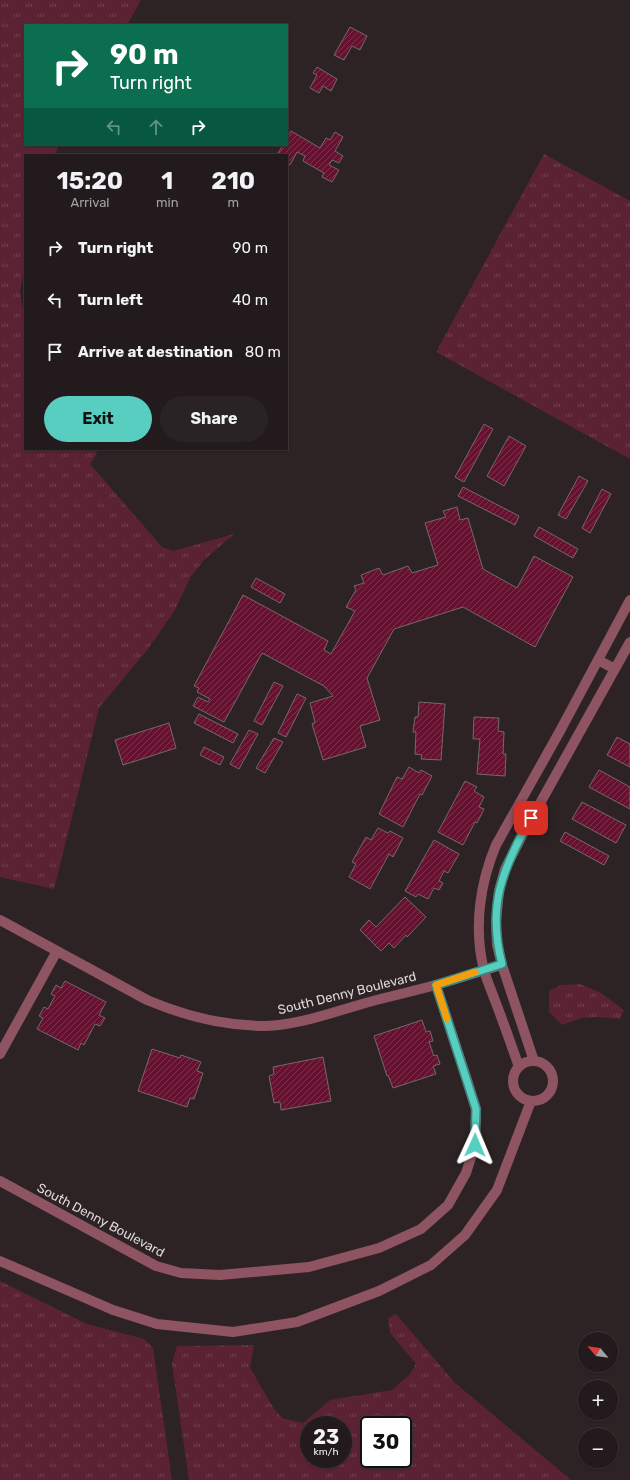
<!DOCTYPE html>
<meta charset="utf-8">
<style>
:root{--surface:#221a1c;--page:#2a2325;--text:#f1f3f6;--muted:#a2a1a3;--line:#3f383b;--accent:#58cec0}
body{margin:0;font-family:Rubik,sans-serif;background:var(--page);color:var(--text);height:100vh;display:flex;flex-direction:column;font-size:15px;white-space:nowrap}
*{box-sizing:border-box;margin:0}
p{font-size:13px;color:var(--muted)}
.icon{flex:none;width:22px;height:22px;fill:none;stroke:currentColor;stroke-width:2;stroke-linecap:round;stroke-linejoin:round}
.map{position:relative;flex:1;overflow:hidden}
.panel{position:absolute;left:24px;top:154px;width:264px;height:296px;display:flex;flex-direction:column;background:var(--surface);border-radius:0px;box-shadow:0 1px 3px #0004,0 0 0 1px var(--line)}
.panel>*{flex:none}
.hud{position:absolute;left:24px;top:24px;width:264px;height:122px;border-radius:0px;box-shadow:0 1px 3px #0004,0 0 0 1px var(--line);background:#0b6e4f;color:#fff;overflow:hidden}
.needle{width:26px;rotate:299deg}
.tools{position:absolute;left:578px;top:1332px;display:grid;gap:8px}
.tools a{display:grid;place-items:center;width:40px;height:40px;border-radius:50%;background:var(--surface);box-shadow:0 1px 3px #0004,0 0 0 1px var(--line);font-size:20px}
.speed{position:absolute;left:300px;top:1416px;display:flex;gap:8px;font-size:20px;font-weight:700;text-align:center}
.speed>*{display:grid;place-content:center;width:52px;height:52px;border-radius:50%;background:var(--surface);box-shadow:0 1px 3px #0004,0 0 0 1px var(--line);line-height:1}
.speed small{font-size:10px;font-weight:400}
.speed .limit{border:2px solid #111;border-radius:6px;background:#fff;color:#111}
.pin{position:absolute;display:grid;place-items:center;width:34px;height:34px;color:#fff;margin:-17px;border-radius:8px;box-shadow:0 2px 6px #0006}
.me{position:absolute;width:44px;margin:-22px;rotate:1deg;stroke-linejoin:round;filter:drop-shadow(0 0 3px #0008)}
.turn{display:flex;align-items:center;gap:14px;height:84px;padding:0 20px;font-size:18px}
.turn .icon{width:52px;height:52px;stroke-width:2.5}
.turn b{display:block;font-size:28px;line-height:34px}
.lanes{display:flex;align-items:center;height:38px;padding:0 20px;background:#0003;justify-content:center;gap:20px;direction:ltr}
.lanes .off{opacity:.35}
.eta{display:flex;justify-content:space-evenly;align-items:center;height:68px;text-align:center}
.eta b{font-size:24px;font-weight:700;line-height:28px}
.action{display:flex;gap:8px;margin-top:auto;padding:8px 20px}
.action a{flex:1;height:46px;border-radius:24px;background:var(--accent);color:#111;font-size:16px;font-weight:700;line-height:46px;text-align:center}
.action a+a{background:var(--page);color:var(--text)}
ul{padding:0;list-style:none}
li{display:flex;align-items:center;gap:12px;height:52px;padding:0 20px}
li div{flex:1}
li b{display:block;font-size:15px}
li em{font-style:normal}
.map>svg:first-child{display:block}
.grass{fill:url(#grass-tufts);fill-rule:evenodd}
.building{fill:url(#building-hatch);stroke:#74686a}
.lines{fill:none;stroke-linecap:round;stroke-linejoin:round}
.minor{stroke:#8e5462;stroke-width:10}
.route-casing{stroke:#39867d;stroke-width:10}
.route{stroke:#58cec0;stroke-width:7}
.slow{stroke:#f59e0b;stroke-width:7}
.labels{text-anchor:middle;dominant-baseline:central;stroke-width:4;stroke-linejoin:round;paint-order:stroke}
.street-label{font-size:13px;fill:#dfd8d9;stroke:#2d2325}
</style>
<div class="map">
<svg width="630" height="1480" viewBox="0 0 630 1480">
<defs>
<pattern id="grass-tufts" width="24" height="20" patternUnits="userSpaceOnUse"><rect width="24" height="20" fill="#5b2233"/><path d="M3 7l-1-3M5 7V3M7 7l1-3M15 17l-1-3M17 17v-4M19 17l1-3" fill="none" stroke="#724150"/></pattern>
<pattern id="building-hatch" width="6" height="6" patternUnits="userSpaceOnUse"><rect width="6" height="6" fill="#641230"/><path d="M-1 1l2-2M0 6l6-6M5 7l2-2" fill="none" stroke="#7a344d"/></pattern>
</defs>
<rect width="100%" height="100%" fill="#2d2325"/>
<path class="grass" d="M0,0H141L127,25H25V145H60L54,155H25V262L20,292L25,323V449H94L97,453L90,464L162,547L173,551L234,534L205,559L191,576L175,610L148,649L99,708L54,889L0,877Z
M544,154L630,201V459L436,352Z
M580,984L601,993L624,1010L620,1019L600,1017L582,1018L562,1025L549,1012V991L561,985Z
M0,1281L87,1324L144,1339L153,1348L172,1480H0Z
M396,1314L455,1383L571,1480H189L172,1363L177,1346L254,1345L250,1368L274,1409L282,1418L303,1423L330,1400L392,1390L410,1374L416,1364L390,1333L388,1318ZM309,1425H343V1459H309ZM369,1425H403V1459H369Z"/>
<path class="building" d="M350,27L367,36L360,50L352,46L344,60L334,55Z
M317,67L337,79L331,91L323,86L319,93L310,88L317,75L313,73Z
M291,131L320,148L326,138L330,140L335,132L343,137L335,151L343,156L339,163L332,160L329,165L339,170L332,182L322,177L324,173L303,161L305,156L297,152L290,165L287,163V155H277L283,145H287V138Z
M484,424L493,429L464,482L455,477Z
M509,436L526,446L504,486L487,476Z
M579,476L588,481L566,519L558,515Z
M463,487L519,516L515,525L458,496Z
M602,489L611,494L590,533L582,528Z
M457,507L460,520L468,518L483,569L517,588L534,556L573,577L535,647L463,607L394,629L367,678L380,720L360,726L366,747L323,760L312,724L315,722L310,703L333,696L324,686L262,653L224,722L193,706L198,697L208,702L210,699L197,692L199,688L194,686L243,595L328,641L324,650L331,654L355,611L346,607L356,590L354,586L364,583L361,575L379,568L383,575L408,566L412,573L438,565L425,523L446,517L443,511Z
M539,527L578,549L573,558L534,536Z
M256,578L285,594L280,603L251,587Z
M274,682L283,686L262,725L254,721Z
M297,694L306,698L286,737L278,733Z
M419,702L445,704L441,760L421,759L422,755L415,754L416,732H413L415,717H418Z
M199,714L238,734L233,743L194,723Z
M474,717L499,718L498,731L504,732L503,754H506L505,776L477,774L480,739H473Z
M169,723L176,748L123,765L115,740Z
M249,730L258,734L239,769L230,764Z
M617,737L630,744V767L607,755Z
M274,738L283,742L265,773L256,768Z
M204,747L224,757L220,765L200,755Z
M409,767L419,773L421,770L432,776L422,795L420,794L403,827L379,814L397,777L402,779Z
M599,770L630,787V809L589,787Z
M465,781L477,787L474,791L484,797L479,807L484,809L477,823L475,822L463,845L438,832Z
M582,802L626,825L616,843L572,819Z
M378,828L388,833L390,831L403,838L393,857L389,854L370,889L349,877L356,864L352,862L366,837L371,840Z
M565,832L609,856L604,865L560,841Z
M434,840L459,854L448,873L444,871L439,881L443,883L439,890L434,888L428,899L418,894L416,897L405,891Z
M405,897L426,917L407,937L406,935L394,948L389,943L381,951L360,930L369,920L376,927Z
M65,981L106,1002L99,1015L105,1018L100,1026L95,1024L84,1045L81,1043L78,1050L37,1029L43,1018L39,1016L44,1007L48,1009L55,996L51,994L56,985L61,988Z
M422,1020L426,1032L430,1031L433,1041L429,1042L434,1056L437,1055L440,1064L433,1066L436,1074L393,1088L388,1075L387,1076L374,1036Z
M152,1049L180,1058L181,1055L201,1062L197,1071L203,1073L194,1099L190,1098L187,1107L138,1091Z
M323,1057L331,1101L281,1110L280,1102L274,1103L269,1076L274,1074L273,1067Z"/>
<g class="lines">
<path class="minor" d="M598,660L615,669
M0,920L147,1000C185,1016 224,1026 265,1026C298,1025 331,1013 362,1004C386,997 411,992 435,985C458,979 480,971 502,965
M0,1054L57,951
M534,1061L502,965L497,945L496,922L499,891L505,869L524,832L630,642
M513 1081a20 20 0 1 1 40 0a20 20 0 1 1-40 0Z
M519,1067C511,1044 503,1021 494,998C490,987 485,976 483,966C474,926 480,883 496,845L560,731L630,600
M0,1181L156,1266L181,1273L220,1275L309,1267L379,1248L421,1229L448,1205L466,1173L475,1145L476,1109L466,1077L436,985
M0,1261L113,1310L157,1324L233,1332L297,1322L379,1291L431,1265L465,1235L497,1190L531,1101"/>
</g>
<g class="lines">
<g class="route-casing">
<path id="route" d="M475,1145L476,1109L436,985L502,964C487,906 502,869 531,818"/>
</g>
<use href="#route" class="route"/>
<path class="slow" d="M447,1019L436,985L475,972"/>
</g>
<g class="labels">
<g class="street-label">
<text transform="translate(347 993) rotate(-14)">South Denny Boulevard</text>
<text transform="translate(101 1220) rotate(28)">South Denny Boulevard</text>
</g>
</g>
</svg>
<div class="tools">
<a><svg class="needle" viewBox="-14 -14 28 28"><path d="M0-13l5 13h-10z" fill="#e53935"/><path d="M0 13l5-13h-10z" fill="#a2a1a3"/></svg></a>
<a>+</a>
<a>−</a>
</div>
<div class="speed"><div>23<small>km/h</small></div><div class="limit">30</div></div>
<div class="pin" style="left:531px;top:818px;background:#d93025"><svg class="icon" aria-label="arrive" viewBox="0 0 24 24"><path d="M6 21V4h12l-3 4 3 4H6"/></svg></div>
<svg class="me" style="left:475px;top:1145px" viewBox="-20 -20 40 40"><path d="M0-17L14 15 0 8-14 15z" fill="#58cec0" stroke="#fff" stroke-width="4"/></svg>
<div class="hud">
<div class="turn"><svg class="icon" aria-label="right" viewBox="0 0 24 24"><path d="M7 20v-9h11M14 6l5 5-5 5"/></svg><div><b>90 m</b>Turn right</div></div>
<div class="lanes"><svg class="icon off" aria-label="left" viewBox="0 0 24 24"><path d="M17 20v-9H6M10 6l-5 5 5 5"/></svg><svg class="icon off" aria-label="ahead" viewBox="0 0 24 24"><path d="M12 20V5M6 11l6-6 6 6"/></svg><svg class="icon" aria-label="right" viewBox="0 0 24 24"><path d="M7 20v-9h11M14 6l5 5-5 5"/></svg></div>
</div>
<section class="panel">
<div class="eta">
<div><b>15:20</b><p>Arrival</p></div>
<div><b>1</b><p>min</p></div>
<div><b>210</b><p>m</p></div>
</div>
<ul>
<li><svg class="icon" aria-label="right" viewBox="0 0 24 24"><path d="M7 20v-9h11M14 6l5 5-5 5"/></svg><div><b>Turn right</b></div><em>90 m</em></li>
<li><svg class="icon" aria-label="left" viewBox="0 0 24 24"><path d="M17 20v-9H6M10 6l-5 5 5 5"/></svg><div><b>Turn left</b></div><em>40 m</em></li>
<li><svg class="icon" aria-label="arrive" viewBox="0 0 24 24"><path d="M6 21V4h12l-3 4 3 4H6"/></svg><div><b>Arrive at destination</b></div><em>80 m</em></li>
</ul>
<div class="action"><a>Exit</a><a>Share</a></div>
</section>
</div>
